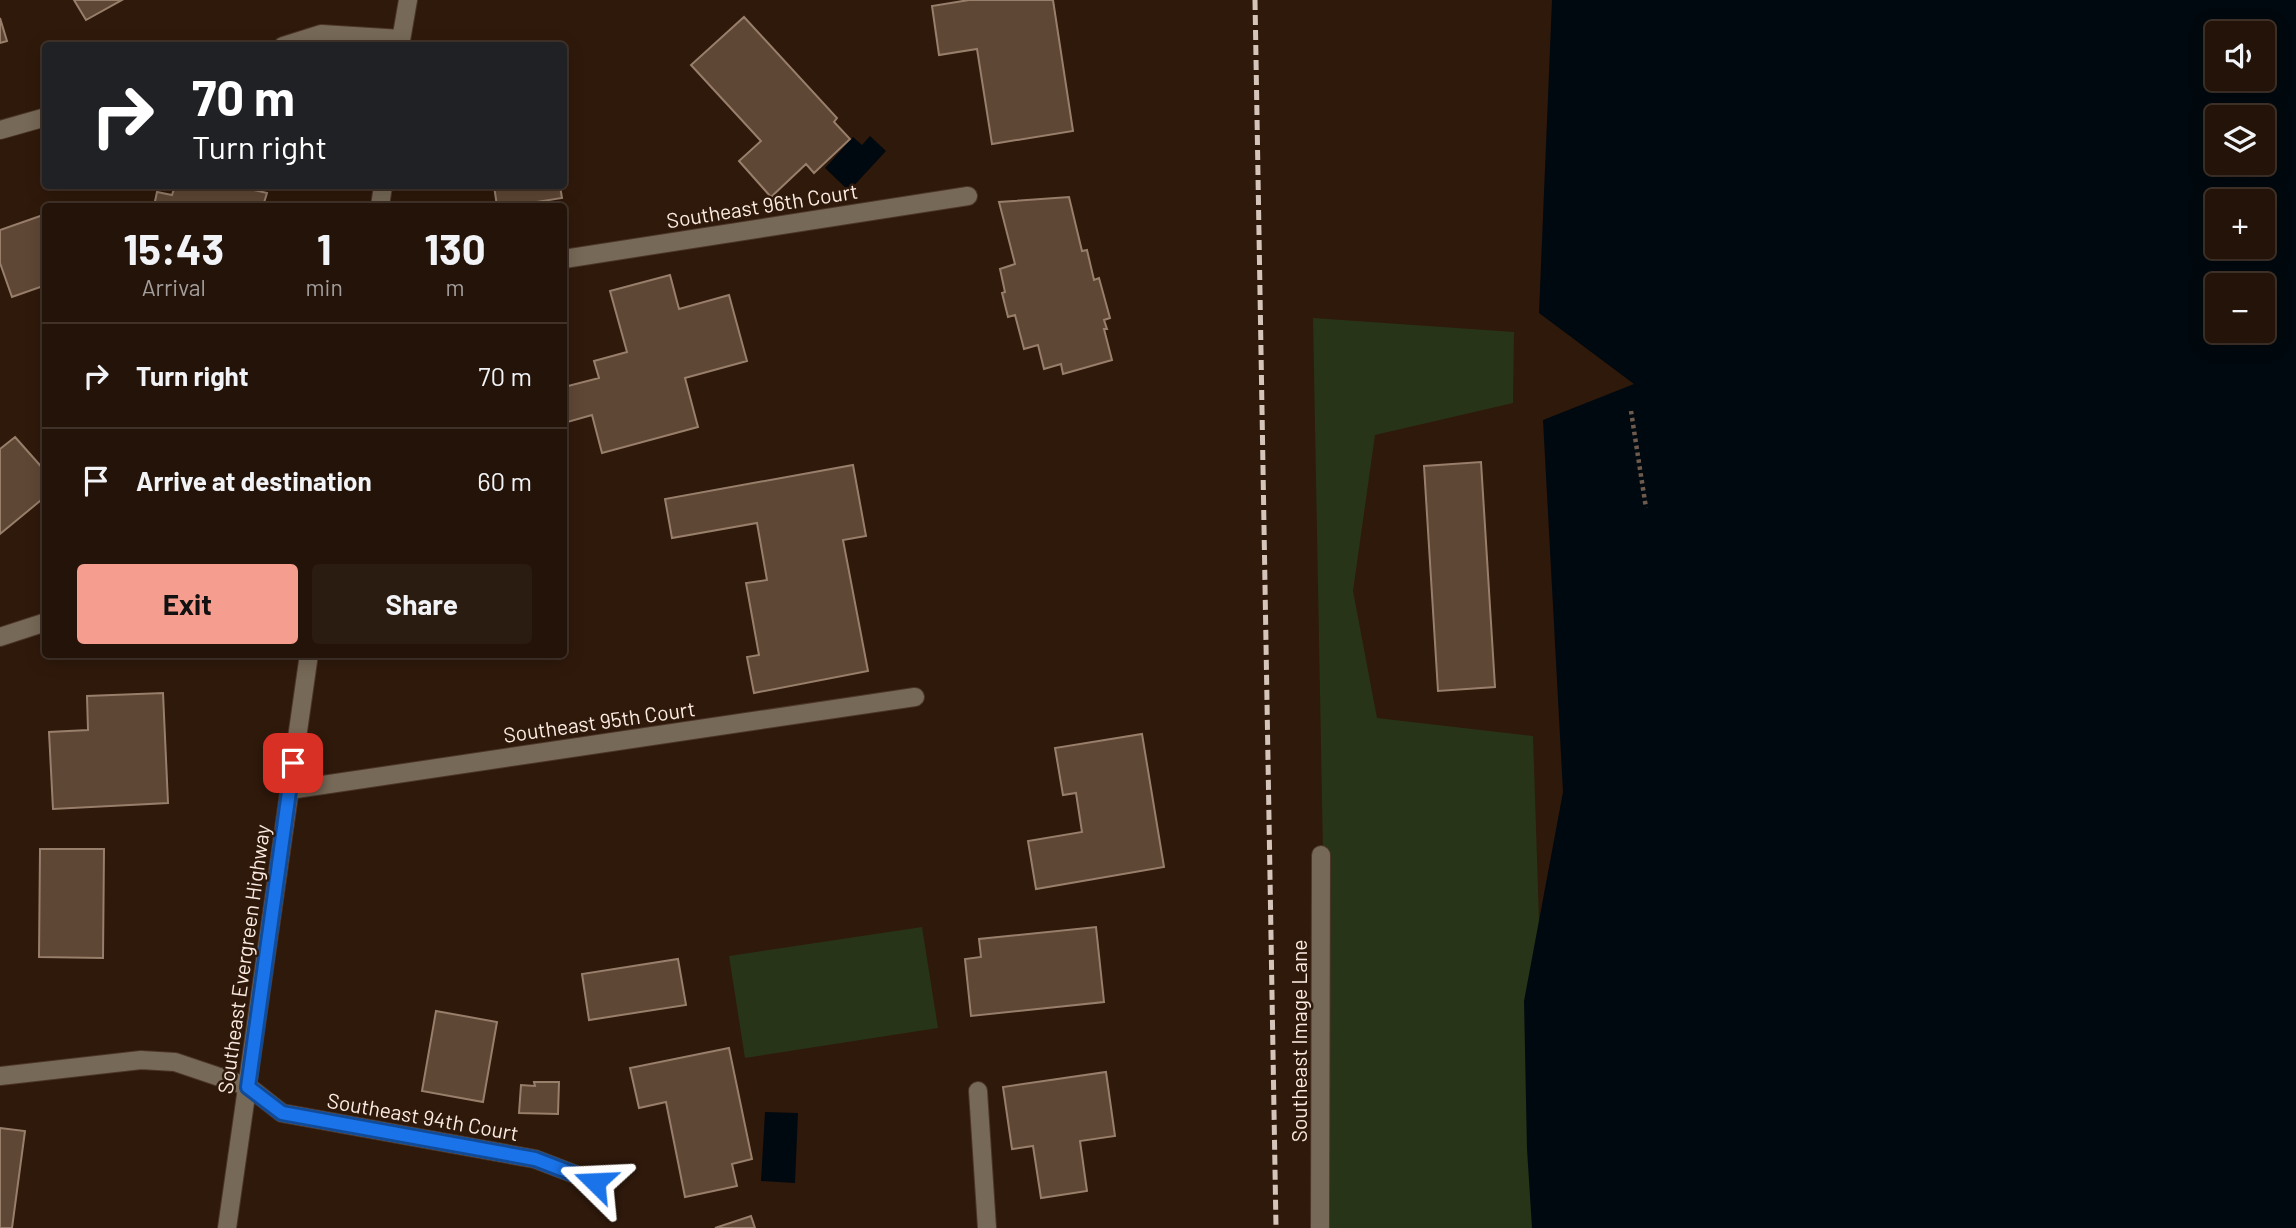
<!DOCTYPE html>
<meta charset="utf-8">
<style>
:root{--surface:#231308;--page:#2b1c12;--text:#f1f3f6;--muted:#a39e9c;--line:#403229;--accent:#f59d8f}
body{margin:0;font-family:Barlow,sans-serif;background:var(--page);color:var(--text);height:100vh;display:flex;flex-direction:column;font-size:26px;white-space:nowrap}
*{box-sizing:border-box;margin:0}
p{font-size:23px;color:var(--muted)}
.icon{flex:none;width:38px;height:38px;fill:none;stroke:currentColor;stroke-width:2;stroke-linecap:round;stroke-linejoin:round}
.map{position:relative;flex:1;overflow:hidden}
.side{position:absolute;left:42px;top:203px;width:525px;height:455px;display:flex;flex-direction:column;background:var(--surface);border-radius:7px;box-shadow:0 4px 18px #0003,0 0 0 2px var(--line)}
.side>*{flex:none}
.banner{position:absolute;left:42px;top:42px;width:525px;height:147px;border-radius:7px;box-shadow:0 4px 18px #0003,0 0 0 2px var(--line);background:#202124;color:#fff;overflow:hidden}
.buttons{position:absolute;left:2205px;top:21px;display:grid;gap:14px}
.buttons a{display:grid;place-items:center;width:70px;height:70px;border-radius:7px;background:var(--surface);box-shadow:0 4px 18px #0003,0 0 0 2px var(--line);font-size:35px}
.pin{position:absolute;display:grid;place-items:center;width:60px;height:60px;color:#fff;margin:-30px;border-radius:14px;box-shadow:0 4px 10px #0006}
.me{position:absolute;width:77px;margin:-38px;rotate:291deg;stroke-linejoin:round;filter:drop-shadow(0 0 5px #0008)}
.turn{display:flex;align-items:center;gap:24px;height:147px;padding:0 35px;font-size:32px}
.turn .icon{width:91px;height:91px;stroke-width:2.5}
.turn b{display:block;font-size:49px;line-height:60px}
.eta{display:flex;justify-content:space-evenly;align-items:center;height:119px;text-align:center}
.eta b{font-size:42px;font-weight:700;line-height:49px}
.primary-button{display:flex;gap:14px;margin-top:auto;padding:14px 35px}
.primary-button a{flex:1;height:80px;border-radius:7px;background:var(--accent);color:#111;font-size:28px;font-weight:700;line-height:80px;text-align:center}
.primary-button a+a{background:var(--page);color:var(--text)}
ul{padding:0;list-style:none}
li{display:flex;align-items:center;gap:21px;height:105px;padding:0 35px;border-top:2px solid var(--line)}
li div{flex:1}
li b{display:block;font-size:26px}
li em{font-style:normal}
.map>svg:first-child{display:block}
.green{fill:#283417}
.water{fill:#00090f;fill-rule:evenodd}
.building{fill:#5f4735;stroke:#987f6b;stroke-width:2}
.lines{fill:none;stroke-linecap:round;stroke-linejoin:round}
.minor-casing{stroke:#4c3629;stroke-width:20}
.tertiary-casing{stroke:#4c3629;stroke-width:20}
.path{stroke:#6f5b4e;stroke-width:4.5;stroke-dasharray:3.5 3.5;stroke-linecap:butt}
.minor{stroke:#776957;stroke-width:18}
.tertiary{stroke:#776957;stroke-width:18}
.rail{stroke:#d5c4ba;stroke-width:5;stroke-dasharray:10 5;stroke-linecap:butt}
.route-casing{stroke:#114b97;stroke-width:18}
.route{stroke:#1a73e8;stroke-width:12}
.labels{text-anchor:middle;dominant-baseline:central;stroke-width:5;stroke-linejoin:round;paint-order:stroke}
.street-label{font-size:21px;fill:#fbebe2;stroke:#2f190b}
</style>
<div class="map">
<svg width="2296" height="1228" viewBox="0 0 2296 1228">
<rect width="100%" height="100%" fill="#2f190b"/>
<path class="green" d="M1313,318L1514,332L1513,403L1375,435L1353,591L1377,718L1533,736L1549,1228H1330Z
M922,927L938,1028L745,1058L729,956Z"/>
<path class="water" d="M1552,0H2296V1228H1532L1527,1149L1524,1001L1563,792L1543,420L1634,384L1539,313ZM2217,33H2263V79H2217ZM2217,117H2263V163H2217ZM2217,201H2263V247H2217ZM2217,285H2263V331H2217Z
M870,136L886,151L849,191L825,168L853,137L862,145Z
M765,1112L798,1113L795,1183L761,1181Z"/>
<path class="building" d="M74,0H122L86,20Z
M969,0H1053L1073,131L992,144L977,49L939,55L932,6Z
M744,17L837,118L834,122L850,139L814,173L806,164L771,197L739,161L761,141L691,65Z
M0,18L7,41L0,43Z
M175,186H236L267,193L263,206H154L157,192L172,195Z
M494,186H560L562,198L511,206H497Z
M1069,197L1082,251L1087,250L1094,280L1099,278L1110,318L1104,320L1107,329H1104L1112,360L1063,374L1061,364L1044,369L1038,345L1024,349L1015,315L1008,317L1002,293L1005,292L1000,269L1015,264L999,202Z
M46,214V285L12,297L0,263V230Z
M670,275L679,309L729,295L747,361L685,378L698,427L602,453L592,415L564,423V387L599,378L594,361L627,352L610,291Z
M15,437L46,472V496L0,534V449Z
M1481,462L1495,687L1438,691L1424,466Z
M853,465L866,536L843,540L868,671L754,693L747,657L759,655L746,583L767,580L757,523L672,538L665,499Z
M163,693L168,803L53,809L49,732L88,730L87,696Z
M1142,734L1164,867L1036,889L1028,841L1082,832L1076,793L1063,795L1055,748Z
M40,849H104L103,958L39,957Z
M1096,927L1104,1002L971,1016L965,959L981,957L979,939Z
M678,959L686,1005L589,1020L582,974Z
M436,1011L497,1022L483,1102L422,1091Z
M729,1048L752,1159L732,1164L737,1186L685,1197L666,1102L639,1108L630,1068Z
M1106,1072L1115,1136L1080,1141L1087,1191L1041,1198L1033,1146L1012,1149L1003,1087Z
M534,1082H559L558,1114L519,1113L521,1085L535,1086Z
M0,1128L25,1131L12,1228H0Z
M751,1216L755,1228H715Z"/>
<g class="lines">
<g class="minor-casing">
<path id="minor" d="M283,46L321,34L401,39
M0,130L46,117
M564,259L968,196
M0,637L46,622
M289,790L915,697
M0,1076L141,1060L175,1062L249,1087L282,1113L535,1159L595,1182
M978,1091L987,1228
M1320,1228L1321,855"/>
</g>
<g class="tertiary-casing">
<path id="tertiary" d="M400,46L408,0
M380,206L383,186
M227,1228L309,654"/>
</g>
<path class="path" d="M1631,411L1646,508"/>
<use href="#minor" class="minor"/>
<use href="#tertiary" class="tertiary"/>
<path class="rail" d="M1255,0L1276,1228"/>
</g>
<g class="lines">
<g class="route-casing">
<path id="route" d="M293,763L248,1087L282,1113L535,1159L595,1182"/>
</g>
<use href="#route" class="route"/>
</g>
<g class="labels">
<g class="street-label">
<text transform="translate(762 205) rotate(-9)">Southeast 96th Court</text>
<text transform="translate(599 721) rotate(-8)">Southeast 95th Court</text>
<text transform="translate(243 959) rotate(-82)">Southeast Evergreen Highway</text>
<text transform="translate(1298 1041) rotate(-90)">Southeast Image Lane</text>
<text transform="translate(423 1116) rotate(10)">Southeast 94th Court</text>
</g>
</g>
</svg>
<div class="buttons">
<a><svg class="icon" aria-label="sound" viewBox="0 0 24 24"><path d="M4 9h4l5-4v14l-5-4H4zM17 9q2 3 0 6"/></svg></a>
<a><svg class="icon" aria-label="layers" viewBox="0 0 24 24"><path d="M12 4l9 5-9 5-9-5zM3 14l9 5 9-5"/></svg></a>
<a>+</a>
<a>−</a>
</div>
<div class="pin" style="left:293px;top:763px;background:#d93025"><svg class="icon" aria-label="arrive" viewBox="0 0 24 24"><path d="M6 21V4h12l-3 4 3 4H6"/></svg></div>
<svg class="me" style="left:595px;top:1182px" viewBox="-20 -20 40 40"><path d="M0-17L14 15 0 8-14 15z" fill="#1a73e8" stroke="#fff" stroke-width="4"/></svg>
<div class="banner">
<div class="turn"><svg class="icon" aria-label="right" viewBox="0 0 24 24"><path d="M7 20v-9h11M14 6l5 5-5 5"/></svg><div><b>70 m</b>Turn right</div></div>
</div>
<section class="side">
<div class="eta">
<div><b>15:43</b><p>Arrival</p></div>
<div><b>1</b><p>min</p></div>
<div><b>130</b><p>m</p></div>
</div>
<ul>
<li><svg class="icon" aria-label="right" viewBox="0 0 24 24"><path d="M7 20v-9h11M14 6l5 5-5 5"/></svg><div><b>Turn right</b></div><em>70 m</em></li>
<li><svg class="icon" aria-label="arrive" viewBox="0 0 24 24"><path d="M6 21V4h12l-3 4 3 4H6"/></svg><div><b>Arrive at destination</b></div><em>60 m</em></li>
</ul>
<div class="primary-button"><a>Exit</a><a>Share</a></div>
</section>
</div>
